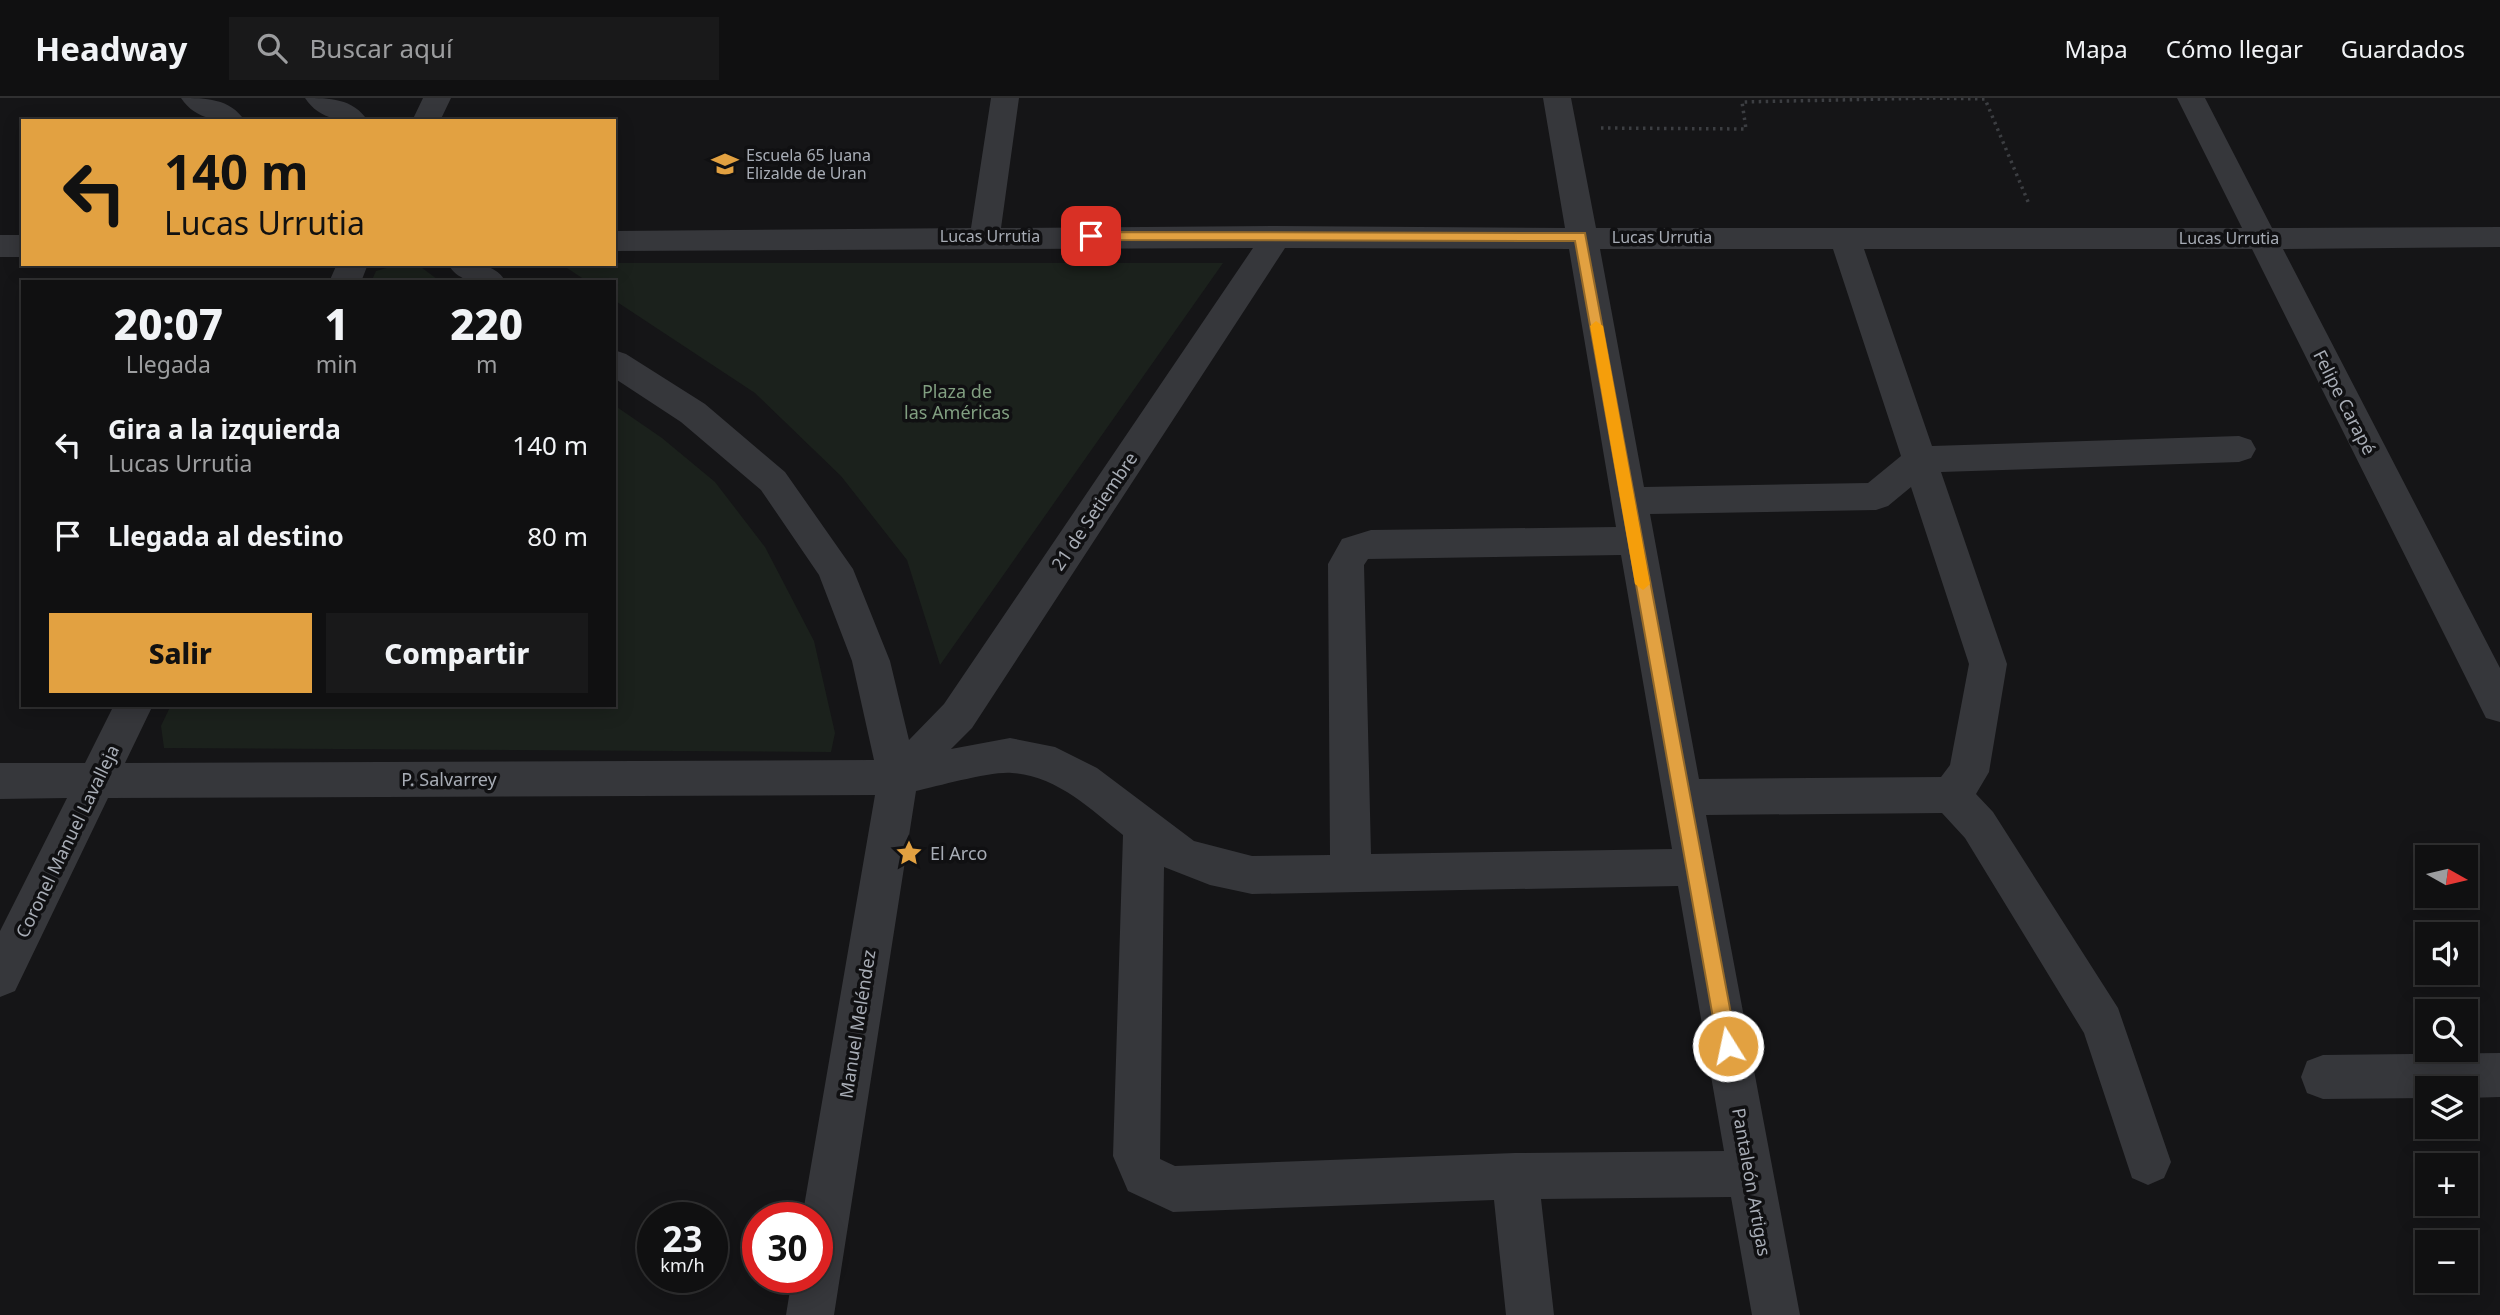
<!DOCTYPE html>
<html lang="es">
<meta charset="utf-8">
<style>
:root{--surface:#101011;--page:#19191a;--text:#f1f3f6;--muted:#9c9d9f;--line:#303031;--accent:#e2a141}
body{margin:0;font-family:"Noto Sans",sans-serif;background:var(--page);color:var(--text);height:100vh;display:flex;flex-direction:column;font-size:26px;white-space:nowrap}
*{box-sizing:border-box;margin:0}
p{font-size:23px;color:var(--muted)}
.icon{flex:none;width:38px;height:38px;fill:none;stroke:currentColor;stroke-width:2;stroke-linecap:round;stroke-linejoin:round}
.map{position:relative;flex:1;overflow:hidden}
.drawer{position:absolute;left:21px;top:182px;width:595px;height:427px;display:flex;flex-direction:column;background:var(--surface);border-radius:0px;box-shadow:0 4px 18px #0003,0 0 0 2px var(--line)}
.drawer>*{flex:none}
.hud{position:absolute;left:21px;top:21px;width:595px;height:147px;border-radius:0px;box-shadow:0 4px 18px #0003,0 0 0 2px var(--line);background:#e2a141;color:#111;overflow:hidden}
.needle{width:46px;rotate:98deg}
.controls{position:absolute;left:2415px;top:747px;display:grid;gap:14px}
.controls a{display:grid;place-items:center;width:63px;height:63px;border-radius:0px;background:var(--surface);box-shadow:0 4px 18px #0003,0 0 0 2px var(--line);font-size:35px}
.speed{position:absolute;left:637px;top:1104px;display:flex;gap:14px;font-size:35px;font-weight:700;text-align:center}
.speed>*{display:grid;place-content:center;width:91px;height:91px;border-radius:50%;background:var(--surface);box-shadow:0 4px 18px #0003,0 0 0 2px var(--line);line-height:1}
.speed small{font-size:18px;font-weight:400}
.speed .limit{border:10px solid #d22;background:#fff;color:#111}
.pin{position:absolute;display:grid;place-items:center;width:60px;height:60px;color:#fff;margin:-30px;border-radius:14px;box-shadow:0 4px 10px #0006}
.me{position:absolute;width:77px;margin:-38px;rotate:350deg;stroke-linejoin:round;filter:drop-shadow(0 0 5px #0008)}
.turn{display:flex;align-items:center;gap:24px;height:147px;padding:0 28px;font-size:32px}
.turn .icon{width:91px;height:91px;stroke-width:2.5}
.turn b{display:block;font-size:49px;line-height:60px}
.eta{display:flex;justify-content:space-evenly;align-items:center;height:119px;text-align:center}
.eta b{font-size:42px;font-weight:800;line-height:49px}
.primary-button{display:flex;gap:14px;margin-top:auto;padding:14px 28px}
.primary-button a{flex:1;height:80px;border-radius:0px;background:var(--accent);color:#111;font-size:28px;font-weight:800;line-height:80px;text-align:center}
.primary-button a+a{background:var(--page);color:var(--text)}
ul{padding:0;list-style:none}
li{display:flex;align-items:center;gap:21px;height:91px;padding:0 28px}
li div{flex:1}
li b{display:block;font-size:26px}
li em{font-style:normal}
header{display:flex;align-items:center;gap:42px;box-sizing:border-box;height:98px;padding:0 35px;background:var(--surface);border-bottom:2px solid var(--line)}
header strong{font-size:33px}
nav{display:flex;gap:38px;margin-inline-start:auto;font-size:24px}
.search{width:490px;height:63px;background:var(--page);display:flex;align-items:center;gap:18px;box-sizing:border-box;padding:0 24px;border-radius:0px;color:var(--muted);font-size:26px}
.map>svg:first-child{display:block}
.green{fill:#1b211c}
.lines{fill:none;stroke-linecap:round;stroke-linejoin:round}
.path{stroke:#3c3e42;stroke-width:3.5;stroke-dasharray:2.5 4.5;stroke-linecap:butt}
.minor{fill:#36373b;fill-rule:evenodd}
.route{fill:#e2a141;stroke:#93692a;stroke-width:2}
.slow{fill:#f59e0b}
.labels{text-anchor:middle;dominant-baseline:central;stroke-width:7;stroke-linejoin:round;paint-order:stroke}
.far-poi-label{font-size:16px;fill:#a8adb6;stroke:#101012;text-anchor:start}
.far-street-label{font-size:16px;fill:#a8adb6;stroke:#101012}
.park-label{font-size:18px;fill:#819f81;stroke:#101012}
.street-label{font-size:18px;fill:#a8adb6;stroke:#101012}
.poi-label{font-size:18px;fill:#a8adb6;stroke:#101012;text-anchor:start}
</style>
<header>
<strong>Headway</strong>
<div class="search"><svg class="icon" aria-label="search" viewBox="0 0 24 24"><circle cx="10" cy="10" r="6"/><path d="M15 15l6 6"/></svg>Buscar aquí</div>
<nav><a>Mapa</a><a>Cómo llegar</a><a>Guardados</a></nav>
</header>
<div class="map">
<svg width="2500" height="1217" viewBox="0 0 2500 1217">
<rect width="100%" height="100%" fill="#151517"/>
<path class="green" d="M614,165H1223L940,567L907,462L841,378L755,295L614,202V184H588L561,166Z
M401,166H417L441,184H371L376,173Z
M614,307L662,340L715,384L765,449L814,543L835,635L831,654L164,650L161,628L171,607H614Z"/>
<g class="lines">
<path class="path" d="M1933,0L1985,1L2029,106
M1601,30L1746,31L1742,4L1933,0"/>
<path class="minor" d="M181,0C205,0 230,0 245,23C221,23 196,23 181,0Z
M305,0C329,0 353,0 368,23C344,23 320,23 305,0Z
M423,0H451L440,23H412Z
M991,0H1019L1001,130L1277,128L1565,130L1543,0H1571L1596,130H2242L2177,0H2205L2272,130L2500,129V149L2283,151L2500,570V624L2486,620L2252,151H1864L1932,348L2239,338L2251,342L2256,351L2251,360L2239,364L1941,374L2007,566L1989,674L1976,696L1993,714L2118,910L2171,1064L2164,1080L2148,1087L2132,1080L2084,935L1965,740L1942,715L1706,717L1800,1217H1752L1731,1099L1541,1101L1554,1217H1506L1494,1102L1173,1114L1128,1093L1113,1058L1123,737C1090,711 1057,678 1012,675C991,673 939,688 916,693L834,1217H786L792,1180H817V1120H802L875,697L108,700L15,893L0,899V833L67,700L0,701V665H85L114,607H153L125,665L874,662L852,563L819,477L761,392L681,324L614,280V252L626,256L705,306L785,374L853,471L890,563L909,642L944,606L1253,150L614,153V133L971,130ZM1285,150L1569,151L1616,429L1371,432L1342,441L1328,466L1330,757L1252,758L1194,743L1097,670L1055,649L1010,640L951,651L972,630ZM1600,151H1833L1901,358L1868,385L1644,389ZM1911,389L1969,566L1950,667L1941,679L1699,681L1650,416L1876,412L1888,408ZM1621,457L1672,751L1371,756L1364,467L1368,461ZM1164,769L1210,787L1252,796L1678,788L1724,1053L1515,1055L1175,1068L1160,1061Z
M0,137H23V159H0Z
M337,166H368L361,184H329Z
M448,166C470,166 493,162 506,184C483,184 461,188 448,166Z
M2500,955V999L2466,1000V990H2427V1000L2323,1001L2307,995L2301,979L2307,963L2323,957Z"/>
</g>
<path class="route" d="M1091,134L1585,135L1737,948L1734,954L1728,957L1721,954L1718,948L1575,143L1091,142L1085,138Z"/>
<path class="slow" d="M1596,223L1603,228L1650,486L1643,492L1635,486L1590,228Z"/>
<defs>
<g id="school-bare" transform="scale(2.1)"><path d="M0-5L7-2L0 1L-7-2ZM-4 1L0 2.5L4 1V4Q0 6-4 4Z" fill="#e2a141" stroke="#101012" stroke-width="2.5" paint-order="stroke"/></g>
<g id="sight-bare" transform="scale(2.1)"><path d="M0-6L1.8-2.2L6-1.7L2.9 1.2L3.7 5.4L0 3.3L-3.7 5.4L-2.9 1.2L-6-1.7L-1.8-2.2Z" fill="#e2a141" stroke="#101012" stroke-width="2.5" paint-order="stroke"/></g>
</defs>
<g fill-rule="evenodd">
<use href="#school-bare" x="725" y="66"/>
<use href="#sight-bare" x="909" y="755"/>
</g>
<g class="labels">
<g class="far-poi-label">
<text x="746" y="57">Escuela 65 Juana<tspan x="746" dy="18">Elizalde de Uran</tspan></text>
</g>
<g class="far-street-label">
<text x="990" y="138">Lucas Urrutia</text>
<text x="1662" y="139">Lucas Urrutia</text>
<text x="2229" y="140">Lucas Urrutia</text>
</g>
<g class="park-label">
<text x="957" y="293">Plaza de<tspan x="957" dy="21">las Américas</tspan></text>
</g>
<g class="street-label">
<text transform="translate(2345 304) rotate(63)">Felipe Carapé</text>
<text transform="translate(1094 413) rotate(-56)">21 de Setiembre</text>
<text x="449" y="681">P. Salvarrey</text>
<text transform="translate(67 743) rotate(-64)">Coronel Manuel Lavalleja</text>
<text transform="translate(857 926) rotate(-81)">Manuel Meléndez</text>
<text transform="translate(1752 1084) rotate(80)">Pantaleón Artigas</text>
</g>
<g class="poi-label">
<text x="930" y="755">El Arco</text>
</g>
</g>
</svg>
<div class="controls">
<a><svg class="needle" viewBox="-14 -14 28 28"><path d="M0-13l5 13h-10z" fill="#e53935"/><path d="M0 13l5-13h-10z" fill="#9c9d9f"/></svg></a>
<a><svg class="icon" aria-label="sound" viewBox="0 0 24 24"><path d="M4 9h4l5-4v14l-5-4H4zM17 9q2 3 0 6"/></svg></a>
<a><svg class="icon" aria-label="search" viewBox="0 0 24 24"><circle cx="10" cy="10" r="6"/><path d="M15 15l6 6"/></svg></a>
<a><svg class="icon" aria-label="layers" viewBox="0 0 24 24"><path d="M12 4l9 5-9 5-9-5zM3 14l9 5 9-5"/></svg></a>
<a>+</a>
<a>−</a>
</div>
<div class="speed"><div>23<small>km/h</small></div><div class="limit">30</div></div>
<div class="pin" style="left:1091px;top:138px;background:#d93025"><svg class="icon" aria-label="arrive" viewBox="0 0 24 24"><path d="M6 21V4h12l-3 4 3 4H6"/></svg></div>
<svg class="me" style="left:1728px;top:948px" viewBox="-20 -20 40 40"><circle r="17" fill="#e2a141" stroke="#fff" stroke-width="3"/><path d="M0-11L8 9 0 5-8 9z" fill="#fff"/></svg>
<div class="hud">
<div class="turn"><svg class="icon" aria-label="left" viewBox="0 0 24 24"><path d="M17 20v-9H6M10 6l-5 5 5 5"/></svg><div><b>140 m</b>Lucas Urrutia</div></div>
</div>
<section class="drawer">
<div class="eta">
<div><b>20:07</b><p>Llegada</p></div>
<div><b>1</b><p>min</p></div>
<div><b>220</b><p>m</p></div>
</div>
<ul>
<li><svg class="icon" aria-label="left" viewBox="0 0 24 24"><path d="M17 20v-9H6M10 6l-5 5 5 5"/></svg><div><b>Gira a la izquierda</b><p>Lucas Urrutia</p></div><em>140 m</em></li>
<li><svg class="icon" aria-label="arrive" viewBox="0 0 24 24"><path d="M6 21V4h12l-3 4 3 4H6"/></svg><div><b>Llegada al destino</b></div><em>80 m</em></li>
</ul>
<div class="primary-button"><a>Salir</a><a>Compartir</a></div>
</section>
</div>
